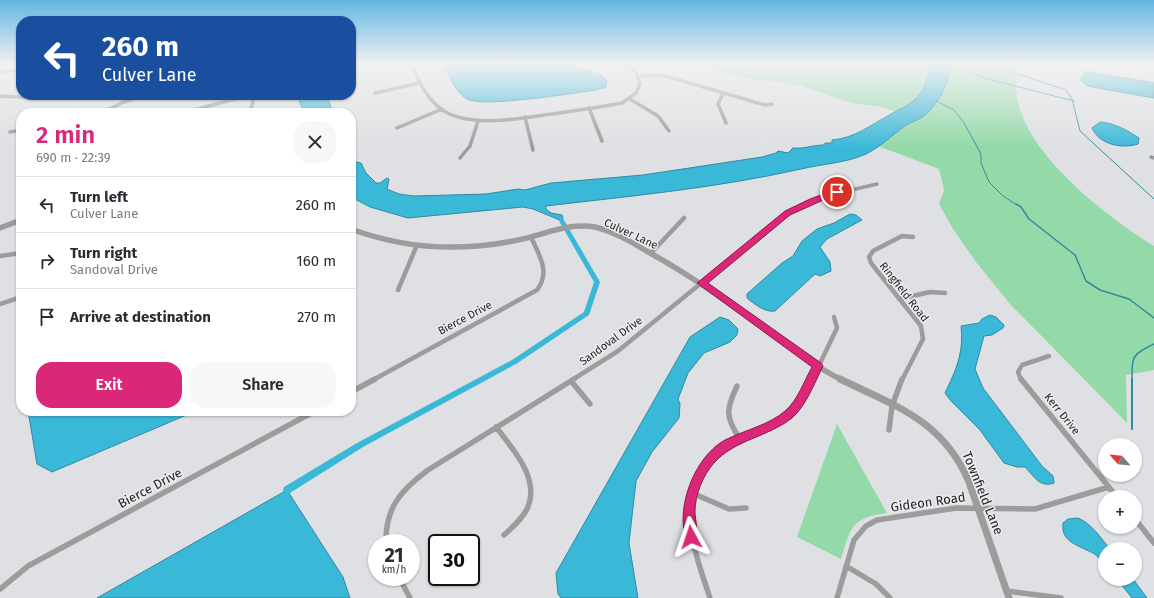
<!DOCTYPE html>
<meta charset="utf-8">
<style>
:root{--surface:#fff;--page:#f7f7f7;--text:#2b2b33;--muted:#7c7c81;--line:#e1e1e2;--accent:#db2777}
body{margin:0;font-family:"Fira Sans",sans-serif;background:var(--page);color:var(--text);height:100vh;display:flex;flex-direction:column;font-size:15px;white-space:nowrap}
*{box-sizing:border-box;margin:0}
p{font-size:13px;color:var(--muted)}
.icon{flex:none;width:22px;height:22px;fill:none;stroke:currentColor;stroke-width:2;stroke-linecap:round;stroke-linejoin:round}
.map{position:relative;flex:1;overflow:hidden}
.side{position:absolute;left:16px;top:108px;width:340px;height:308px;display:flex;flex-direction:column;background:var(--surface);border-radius:16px;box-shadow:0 1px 3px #0004}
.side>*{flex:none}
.guide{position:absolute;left:16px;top:16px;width:340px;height:84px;border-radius:16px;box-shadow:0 1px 3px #0004;background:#1a4fa0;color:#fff;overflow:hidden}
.needle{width:26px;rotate:297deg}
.fabs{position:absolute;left:1098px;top:438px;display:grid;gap:8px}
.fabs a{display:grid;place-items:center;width:44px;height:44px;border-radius:50%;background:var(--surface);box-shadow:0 1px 3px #0004;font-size:20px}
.speed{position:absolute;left:368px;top:534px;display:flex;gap:8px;font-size:20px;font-weight:700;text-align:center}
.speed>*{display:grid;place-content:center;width:52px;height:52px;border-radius:50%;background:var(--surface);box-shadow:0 1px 3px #0004;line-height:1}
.speed small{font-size:10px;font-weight:400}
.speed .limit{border:2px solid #111;border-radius:6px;background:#fff;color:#111}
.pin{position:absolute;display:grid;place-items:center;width:34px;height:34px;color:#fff;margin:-17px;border:2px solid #fff;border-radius:50%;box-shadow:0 1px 4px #0007}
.me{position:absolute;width:44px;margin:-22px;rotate:355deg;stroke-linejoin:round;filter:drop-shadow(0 0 3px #0008)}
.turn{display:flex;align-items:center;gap:14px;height:84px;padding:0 20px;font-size:18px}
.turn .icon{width:52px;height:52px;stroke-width:2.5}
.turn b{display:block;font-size:28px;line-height:34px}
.round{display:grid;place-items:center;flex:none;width:42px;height:42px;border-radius:16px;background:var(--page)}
.headline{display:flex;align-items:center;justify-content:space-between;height:68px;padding:0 20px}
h1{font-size:24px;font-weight:600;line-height:30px;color:var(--accent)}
.cta{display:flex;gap:8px;margin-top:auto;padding:8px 20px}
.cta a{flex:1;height:46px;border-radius:16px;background:var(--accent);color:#fff;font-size:16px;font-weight:600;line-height:46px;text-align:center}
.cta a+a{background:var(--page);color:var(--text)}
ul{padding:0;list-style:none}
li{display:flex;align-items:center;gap:12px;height:56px;padding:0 20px;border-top:1px solid var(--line)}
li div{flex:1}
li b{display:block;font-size:15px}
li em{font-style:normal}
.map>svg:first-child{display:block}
.green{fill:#93daa8}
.water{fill:#3ab8d8;stroke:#328aa1}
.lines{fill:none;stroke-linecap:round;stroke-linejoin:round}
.stream-far2{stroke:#328aa1;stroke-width:1}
.stream-far1{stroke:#328aa1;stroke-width:1.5}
.stream{stroke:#328aa1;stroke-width:2}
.canal{fill:#3ab8d8;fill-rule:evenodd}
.minor-far2{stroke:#9d9c9c;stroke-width:3.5}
.minor-far1{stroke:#9d9c9c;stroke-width:4.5}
.minor{stroke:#9d9c9c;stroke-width:5.5}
.tertiary-far1{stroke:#9d9c9c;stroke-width:5.5}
.tertiary{stroke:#9d9c9c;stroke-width:7}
.route{fill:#db2777;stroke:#8e194d}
.labels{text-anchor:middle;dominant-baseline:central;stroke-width:3;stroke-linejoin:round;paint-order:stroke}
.street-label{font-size:11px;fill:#1e1f20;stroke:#ecedf0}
.near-street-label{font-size:13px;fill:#1e1f20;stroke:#ecedf0}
</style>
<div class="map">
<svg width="1154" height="598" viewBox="0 0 1154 598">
<rect width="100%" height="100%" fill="#dfe0e3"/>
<path class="green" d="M689,64H933C920,89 923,97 895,112L883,107L851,103L802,86L782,82L755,80Z
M951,64H1017C1017,77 1015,91 1018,103C1032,159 1107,217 1154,246V370L1126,375L1127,423L1010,304L976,262L953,229L939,204L944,190L939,169L878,146L906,126L923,116L937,104L949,76Z
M837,424L887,513C851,518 851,527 841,559L797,537Z"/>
<path class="water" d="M443,64H567L599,74L607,80L606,87L596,90C574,93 482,108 467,99C455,92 449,76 443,64Z
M933,64H951C948,84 940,103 924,116C918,120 911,122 905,126C892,135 880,147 866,154C846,163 822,164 801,169C717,188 631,196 546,206V209L551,213L562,215L563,218L562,221L533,209L523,207L408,218L370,207L351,197V152L356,162L361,163L366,173L376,183H380L387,178L389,179L387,189L399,194L414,196L486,194L518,189L525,190L551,183L643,175L762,157L776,153L778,151L788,153L793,148C804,149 813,145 824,145L825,143H832V140C855,138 871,125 891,114C900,109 910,105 917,97C925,88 927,75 933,64Z
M1085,71L1154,83V98L1087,86L1081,80Z
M297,95H327L333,113H304Z
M1100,122C1114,123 1127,130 1139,138L1138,144C1123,149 1099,145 1092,128Z
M850,214L856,215L862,220L827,239L820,247L830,262L831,271L820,276L815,274L775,311C766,313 754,304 747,298V294L782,263L793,256L802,241L817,229L834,223Z
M990,315L996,317L1004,325L1003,328L992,335L984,336L975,369L983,388L1042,466L1053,476L1054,483C1039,488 1034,476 1025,467H1017L1004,463L980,430L951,401L945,393C956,370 964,353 961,326L979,323L982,319Z
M720,317L729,320L738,329L737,335L730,342L704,353L688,373L678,399L680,404L679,418L652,452L636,481L629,543L638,598H561L558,594L556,573L690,337Z
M28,411H196L52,472L37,464Z
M287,490L343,577L350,598H97Z
M1078,518C1092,524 1100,537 1110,549H1105V565C1102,562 1099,558 1096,555C1083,546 1060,544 1063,523L1068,519Z
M1117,579H1133L1147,598H1132Z"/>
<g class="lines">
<path class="stream-far2" d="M955,64L957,67L987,79L1074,101
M988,64L1066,90L1072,99L1080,131L1154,199
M936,101L954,110L964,123L981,154V163L989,182L1003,196L1017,205"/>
<path class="stream-far1" d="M1016,204L1021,207L1029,219L1075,255L1086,281L1100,290L1129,299L1154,318
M1132,380C1132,355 1132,355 1154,344"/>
<path class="stream" d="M1132,379V429"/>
<path class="canal" d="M562,219L564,220L600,282L589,315L516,364L363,447L290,493L287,494L284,493L283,490L284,487L357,443L512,360L584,312L594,282L559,221Z"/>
<path class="minor-far2" d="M412,64C419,82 427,100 444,111C474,129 526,117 559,113C580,110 601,107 622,103L636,93L640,84L636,72L624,64
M0,72L21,70
M640,76L658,75L669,77L765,105L772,104
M375,93L419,83
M723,93L718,104L726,123
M120,95L124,102
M251,95L253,102L251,108
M0,96L39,98L79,95
M630,99L658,116L669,131
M589,108L602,141
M190,111L250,95
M101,113L124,102L146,95
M525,117L533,150
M397,128L442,109
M10,132L21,130
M1151,157L1154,158
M460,158L470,146L478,121
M806,205L826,196L877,184"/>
<path class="minor-far1" d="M651,253L684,218
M0,256L21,253
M398,290L417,245
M899,299L930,292L945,293
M0,304L21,297
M373,380L537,290C551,272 539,255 531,237
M572,380L618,351L787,213L808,204
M812,380L837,328L834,317
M902,380L923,339L921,326L871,263L869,257L873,251L902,236L913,237
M1021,380L1018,372L1022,365L1049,356"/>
<path class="minor" d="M1021,379L1117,497
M571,381L590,404
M737,386C726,409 725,417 740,439
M351,392L375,379
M496,427C512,448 540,478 528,507C523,518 513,527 504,535
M889,430L892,406L902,379
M692,493L729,509L746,508
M1135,519L1154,543
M386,543C385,508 401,490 428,470L574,379
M846,566L876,584L890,598
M399,577L410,598
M0,589L28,566L315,411
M1007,591L1061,598
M710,598C696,556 678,511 703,469C710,459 718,449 729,444C739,438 750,435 760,431C786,420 799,403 812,379
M837,598L854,540L866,526L877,520L956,508L1035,509L1109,487"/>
<path class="tertiary-far1" d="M0,228L21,220
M351,229C405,249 461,252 518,240C543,235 569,222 595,227C615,232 633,243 650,253C692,276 730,304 769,332C792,349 816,367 842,380"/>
<path class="tertiary" d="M840,379C895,406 943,420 969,482L1009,598"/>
</g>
<linearGradient id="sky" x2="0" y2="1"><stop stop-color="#62b6e2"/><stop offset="0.43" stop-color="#f1f1f2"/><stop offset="1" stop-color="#f1f1f2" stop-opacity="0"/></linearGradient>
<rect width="1154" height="148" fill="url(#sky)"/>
<path class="route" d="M834,190H837L841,192L790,215L708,283L821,363L823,366C815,382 806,406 792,418C768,437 734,440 714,463C703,475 695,495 695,511C695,521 699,532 695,541L691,543L687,541C674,509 695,456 725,440C745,430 769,425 785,411C798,400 804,381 812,367L697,283L785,211L810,199Z"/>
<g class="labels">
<g class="street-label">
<text transform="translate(631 234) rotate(25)">Culver Lane</text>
<text transform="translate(904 292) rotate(52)">Ringfield Road</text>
<text transform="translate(465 318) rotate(-28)">Bierce Drive</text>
<text transform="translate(611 341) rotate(-36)">Sandoval Drive</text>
<text transform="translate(1062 414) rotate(51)">Kerr Drive</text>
</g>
<g class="near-street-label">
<text transform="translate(150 488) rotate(-28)">Bierce Drive</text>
<text transform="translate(983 493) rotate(68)">Townfield Lane</text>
<text transform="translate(928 502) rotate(-8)">Gideon Road</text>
</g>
</g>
</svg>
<div class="fabs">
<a><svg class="needle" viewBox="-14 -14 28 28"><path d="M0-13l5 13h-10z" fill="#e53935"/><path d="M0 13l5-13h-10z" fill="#7c7c81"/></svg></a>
<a>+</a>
<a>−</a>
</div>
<div class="speed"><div>21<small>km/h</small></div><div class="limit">30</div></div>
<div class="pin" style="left:837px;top:192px;background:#d93025"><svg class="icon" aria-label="arrive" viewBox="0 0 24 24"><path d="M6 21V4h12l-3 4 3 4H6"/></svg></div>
<svg class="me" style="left:691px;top:537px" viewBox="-20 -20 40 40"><path d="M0-17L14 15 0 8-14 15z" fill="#db2777" stroke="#fff" stroke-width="4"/></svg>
<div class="guide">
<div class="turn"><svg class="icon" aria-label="left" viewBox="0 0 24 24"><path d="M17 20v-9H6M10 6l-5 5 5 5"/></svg><div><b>260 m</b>Culver Lane</div></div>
</div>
<section class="side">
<div class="headline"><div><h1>2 min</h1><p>690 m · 22:39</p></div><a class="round"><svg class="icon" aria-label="close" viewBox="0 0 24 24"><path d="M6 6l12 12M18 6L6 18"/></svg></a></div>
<ul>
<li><svg class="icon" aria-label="left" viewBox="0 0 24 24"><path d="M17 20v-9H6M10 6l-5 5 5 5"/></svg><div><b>Turn left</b><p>Culver Lane</p></div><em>260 m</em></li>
<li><svg class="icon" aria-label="right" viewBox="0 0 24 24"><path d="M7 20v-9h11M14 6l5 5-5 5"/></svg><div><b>Turn right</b><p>Sandoval Drive</p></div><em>160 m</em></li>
<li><svg class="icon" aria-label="arrive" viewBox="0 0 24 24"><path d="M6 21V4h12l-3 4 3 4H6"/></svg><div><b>Arrive at destination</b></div><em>270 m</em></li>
</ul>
<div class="cta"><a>Exit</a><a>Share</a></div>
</section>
</div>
